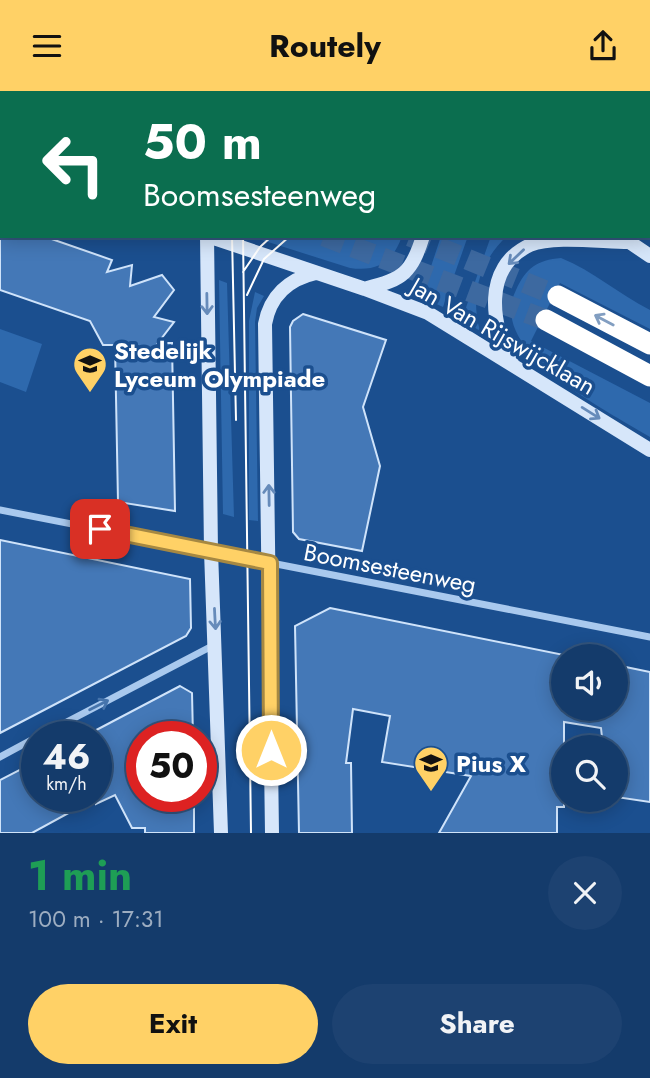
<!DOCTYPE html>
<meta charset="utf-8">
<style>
:root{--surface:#143b6b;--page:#1d4271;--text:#f1f3f6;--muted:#9dadc1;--line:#33557e;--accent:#ffd166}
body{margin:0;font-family:Jost,sans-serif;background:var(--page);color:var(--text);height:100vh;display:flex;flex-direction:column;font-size:26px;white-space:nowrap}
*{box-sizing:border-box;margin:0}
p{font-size:23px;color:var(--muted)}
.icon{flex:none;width:38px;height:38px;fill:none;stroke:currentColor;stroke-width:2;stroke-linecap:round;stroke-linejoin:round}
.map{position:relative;height:742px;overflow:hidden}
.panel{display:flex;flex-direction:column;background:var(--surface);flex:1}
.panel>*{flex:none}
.guide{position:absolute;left:0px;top:0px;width:651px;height:147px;box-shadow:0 4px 18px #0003,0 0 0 2px var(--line);background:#0b6e4f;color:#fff;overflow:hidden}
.controls{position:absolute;left:551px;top:553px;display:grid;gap:14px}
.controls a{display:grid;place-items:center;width:77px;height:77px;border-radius:50%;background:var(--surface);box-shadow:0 4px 18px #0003,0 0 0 2px var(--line);font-size:35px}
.speed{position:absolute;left:21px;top:630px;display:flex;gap:14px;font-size:35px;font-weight:700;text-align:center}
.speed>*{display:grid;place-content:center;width:91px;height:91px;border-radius:50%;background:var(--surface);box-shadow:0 4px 18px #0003,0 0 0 2px var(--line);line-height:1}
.speed small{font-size:18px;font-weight:400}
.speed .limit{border:10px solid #d22;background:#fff;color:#111}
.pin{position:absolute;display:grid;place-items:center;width:60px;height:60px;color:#fff;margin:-30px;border-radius:14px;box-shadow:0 4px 10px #0006}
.me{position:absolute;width:77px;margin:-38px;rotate:0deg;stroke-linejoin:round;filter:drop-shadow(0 0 5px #0008)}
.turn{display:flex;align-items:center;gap:24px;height:147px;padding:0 28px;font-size:32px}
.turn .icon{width:91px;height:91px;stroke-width:2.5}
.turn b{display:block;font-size:49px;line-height:60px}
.round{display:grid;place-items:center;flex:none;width:74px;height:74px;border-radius:37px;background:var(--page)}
.summary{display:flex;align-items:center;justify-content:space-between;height:119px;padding:0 28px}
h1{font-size:42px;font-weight:700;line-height:52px;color:#1e9e55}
.primary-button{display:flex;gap:14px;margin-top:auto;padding:14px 28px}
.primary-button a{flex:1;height:80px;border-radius:42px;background:var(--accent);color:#111;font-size:28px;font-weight:700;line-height:80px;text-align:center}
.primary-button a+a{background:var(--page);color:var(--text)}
header{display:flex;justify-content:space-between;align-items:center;height:91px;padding:0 28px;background:var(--accent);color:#111;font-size:32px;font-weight:700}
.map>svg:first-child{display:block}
.green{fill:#2e69ad}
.building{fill:#4478b7;stroke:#cfe3fa;stroke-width:2}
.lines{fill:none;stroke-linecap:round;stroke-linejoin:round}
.motorway-tunnel{stroke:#3d69a0;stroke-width:21;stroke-dasharray:21 10;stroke-linecap:butt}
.minor{stroke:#a9c9ee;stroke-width:7}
.secondary{stroke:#d6e6fa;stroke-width:14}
.motorway{stroke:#fff;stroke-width:21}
.tram{stroke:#fff;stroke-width:2}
.oneway{stroke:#668bba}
.oneway2{stroke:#829ec1}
.oneway3{stroke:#4674ac}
.route-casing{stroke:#a68842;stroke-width:18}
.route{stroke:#ffd166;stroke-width:12}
.labels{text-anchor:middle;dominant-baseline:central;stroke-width:7;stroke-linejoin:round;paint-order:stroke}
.street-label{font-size:24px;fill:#fff;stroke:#1b4f8f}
.poi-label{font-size:24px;font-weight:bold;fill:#fff;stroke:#1b4f8f;text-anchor:start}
</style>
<header><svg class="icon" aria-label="menu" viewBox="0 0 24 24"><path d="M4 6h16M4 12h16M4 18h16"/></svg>Routely<svg class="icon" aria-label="share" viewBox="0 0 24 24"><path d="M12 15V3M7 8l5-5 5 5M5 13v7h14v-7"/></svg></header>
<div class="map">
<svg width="650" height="742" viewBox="0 0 650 742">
<rect width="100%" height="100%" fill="#1b4f8f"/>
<path class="green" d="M230,0H406L408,2H228Z
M249,145H402C393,171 377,181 350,177Z
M441,145H468L443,216L421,206Z
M491,145H507C479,172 470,203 480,240L462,228Z
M561,167C593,180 619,203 650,219V238L560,192L531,250L650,312V346C609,320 485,261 516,199C526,177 537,169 561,167Z
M219,189L227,192L234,426L223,423Z
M255,201L264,205L257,217L255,231L258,430L249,429V230Z
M0,238L42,253L26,301L0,291Z"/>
<path class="building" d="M0,145H43L112,169L107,181L132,174L130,195L162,184L174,199L154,226L174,231L158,252H172L175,420L118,411L115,254H103L90,230L0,199Z
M303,223L386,249L363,316L380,375L362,460L299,448L293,441L290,236L293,230Z
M0,449L190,488L191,537L186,545L0,642Z
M330,517L564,564V618H616V574L650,581V711L616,706V656H603L601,637L564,631V716H557V742H439L471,685L382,671L390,625L353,618L346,672H351L352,742H299L295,535Z
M180,595L192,602L193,646H142V705H194V742H145V737H132L115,704L96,713V707L32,742H0V689L37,670V705H96V646H83Z"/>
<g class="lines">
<path class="motorway-tunnel" d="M0,34H2
M324,145L546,229
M410,145L558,205"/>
<path class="minor" d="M12,0V2
M471,2L473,0
M0,44L2,42
M0,419L650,546
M38,646L214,554
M0,666L37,646"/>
<path class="secondary" d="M203,0V2
M458,0L460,2
M0,77H2
M207,145L211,460L221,742
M208,145L365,198L428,222L650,359
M622,146L650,165
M367,197C403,189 412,181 423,145
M512,272C491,235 482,176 530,154C552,144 603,151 628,151
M272,742L265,233C270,205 289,188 316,182"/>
<path class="motorway" d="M558,205L650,253
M546,229L650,285"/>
<path class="tram" d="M229,0V2
M240,0V2
M454,2L455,0
M484,2L486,0
M232,145L236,329
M243,145L251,742
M243,181L260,156L272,145
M247,204L264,168L290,145"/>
</g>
<defs><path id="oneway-shaft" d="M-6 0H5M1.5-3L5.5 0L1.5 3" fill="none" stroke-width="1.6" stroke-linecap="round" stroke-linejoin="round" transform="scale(1.75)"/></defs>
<g class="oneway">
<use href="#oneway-shaft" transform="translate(516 166) rotate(136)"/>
<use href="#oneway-shaft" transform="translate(207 213) rotate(89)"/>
<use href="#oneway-shaft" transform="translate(591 322) rotate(32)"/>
<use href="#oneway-shaft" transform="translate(269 404) rotate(-91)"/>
<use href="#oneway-shaft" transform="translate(215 528) rotate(87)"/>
</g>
<use class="oneway2" href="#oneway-shaft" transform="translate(604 229) rotate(-152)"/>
<use class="oneway3" href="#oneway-shaft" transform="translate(99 614) rotate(-27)"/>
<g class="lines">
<g class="route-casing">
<path id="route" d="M100,438L270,472L271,659"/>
</g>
<use href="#route" class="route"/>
</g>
<defs>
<g id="school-pin" transform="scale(1.75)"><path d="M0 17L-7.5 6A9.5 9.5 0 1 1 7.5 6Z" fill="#ffd166" stroke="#1b4f8f"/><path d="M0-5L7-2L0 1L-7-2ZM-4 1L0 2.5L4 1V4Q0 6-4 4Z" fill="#111"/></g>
</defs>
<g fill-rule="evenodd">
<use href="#school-pin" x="90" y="273"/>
<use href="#school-pin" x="431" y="672"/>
</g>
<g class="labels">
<g class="street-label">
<text transform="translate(503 245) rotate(30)">Jan Van Rijswijcklaan</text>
<text transform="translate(390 477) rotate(11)">Boomsesteenweg</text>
</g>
<g class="poi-label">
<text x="114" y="259">Stedelijk<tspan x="114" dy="28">Lyceum Olympiade</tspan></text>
<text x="456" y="672">Pius X</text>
</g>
</g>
</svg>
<div class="controls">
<a><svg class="icon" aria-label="sound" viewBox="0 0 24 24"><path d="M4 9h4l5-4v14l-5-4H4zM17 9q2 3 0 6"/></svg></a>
<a><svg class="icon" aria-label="search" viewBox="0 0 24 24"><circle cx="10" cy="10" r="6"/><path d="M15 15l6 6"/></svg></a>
</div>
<div class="speed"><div>46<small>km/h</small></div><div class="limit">50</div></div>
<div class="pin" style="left:100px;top:438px;background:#d93025"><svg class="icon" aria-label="arrive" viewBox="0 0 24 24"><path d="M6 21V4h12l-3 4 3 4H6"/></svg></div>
<svg class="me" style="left:271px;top:659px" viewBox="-20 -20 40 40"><circle r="17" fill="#ffd166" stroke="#fff" stroke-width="3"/><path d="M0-11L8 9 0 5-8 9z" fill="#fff"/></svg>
<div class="guide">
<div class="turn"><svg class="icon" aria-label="left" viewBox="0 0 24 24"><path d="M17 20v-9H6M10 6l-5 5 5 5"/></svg><div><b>50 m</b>Boomsesteenweg</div></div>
</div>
</div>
<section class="panel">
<div class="summary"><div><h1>1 min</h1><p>100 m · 17:31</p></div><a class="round"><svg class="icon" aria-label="close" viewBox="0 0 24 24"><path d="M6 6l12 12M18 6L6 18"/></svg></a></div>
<div class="primary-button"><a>Exit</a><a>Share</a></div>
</section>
